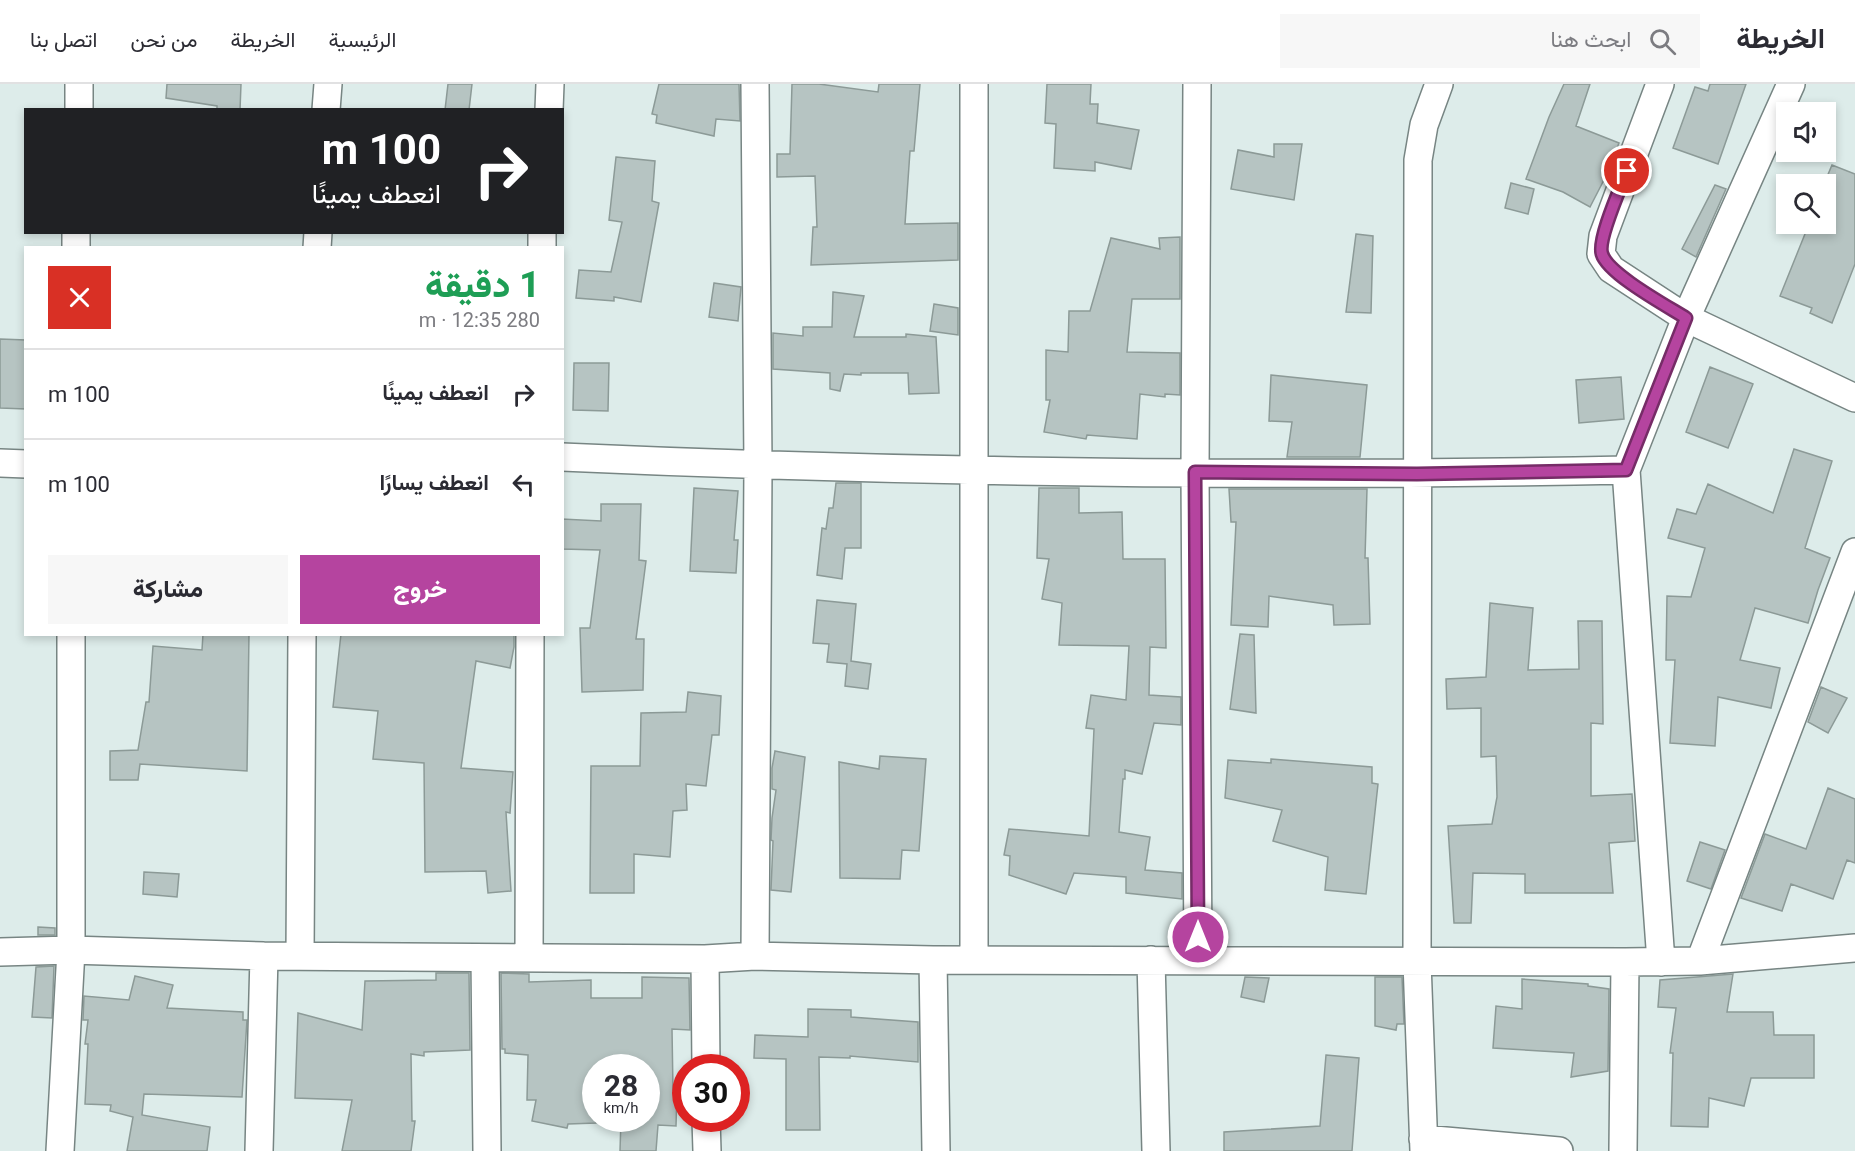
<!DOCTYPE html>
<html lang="ar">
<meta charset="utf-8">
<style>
:root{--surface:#fff;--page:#f7f7f7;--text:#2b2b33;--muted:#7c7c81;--line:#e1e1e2;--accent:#b5449f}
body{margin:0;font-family:Roboto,Vazirmatn,sans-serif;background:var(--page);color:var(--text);direction:rtl;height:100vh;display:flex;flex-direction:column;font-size:22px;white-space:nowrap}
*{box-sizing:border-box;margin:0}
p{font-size:20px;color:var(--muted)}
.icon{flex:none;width:33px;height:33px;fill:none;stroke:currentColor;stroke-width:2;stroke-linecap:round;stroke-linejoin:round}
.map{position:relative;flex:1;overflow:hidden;direction:ltr}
.drawer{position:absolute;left:24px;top:162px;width:540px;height:390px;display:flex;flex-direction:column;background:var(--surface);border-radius:0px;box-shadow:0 3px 9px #0003;direction:rtl}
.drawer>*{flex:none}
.hud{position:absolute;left:24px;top:24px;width:540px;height:126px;border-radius:0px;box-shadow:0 3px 9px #0003;direction:rtl;background:#202124;color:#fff;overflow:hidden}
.fabs{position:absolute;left:1776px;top:18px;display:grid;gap:12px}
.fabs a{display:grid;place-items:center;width:60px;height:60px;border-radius:0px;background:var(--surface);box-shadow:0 3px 9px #0003;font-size:30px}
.speed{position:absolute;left:582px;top:970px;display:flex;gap:12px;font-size:30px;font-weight:700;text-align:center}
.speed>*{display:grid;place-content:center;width:78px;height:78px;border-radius:50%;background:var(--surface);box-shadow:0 3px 9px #0003;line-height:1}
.speed small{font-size:15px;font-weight:400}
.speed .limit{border:9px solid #d22;background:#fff;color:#111}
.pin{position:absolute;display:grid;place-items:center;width:51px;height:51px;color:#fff;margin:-26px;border:3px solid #fff;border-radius:50%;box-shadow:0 2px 6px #0007}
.me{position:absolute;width:66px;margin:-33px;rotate:0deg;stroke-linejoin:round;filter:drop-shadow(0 0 4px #0008)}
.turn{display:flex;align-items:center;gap:21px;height:126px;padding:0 24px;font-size:27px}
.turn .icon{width:78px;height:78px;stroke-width:2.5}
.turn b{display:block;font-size:42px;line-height:51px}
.round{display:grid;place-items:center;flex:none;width:63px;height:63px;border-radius:0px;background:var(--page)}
.overview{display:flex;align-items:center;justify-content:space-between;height:102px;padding:0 24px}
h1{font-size:36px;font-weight:800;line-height:45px;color:#1e9e55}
.button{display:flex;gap:12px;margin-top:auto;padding:12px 24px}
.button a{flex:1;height:69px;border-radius:0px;background:var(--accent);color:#fff;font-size:24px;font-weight:800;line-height:69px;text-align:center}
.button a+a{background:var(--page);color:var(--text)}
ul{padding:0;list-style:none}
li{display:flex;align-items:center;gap:18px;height:90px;padding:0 24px;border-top:2px solid var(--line)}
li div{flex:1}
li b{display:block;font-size:22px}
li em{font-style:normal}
header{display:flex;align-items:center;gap:36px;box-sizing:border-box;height:84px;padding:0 30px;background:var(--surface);border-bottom:2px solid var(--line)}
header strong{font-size:28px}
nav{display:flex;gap:33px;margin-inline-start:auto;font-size:21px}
.search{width:420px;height:54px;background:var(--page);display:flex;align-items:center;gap:15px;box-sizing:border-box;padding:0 21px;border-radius:0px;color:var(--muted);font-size:22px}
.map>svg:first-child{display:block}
.building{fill:#b6c4c2;stroke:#8c9a97;stroke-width:1.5}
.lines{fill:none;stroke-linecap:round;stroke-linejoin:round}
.street-casing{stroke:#778583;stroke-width:30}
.street{stroke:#fff;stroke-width:27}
.route-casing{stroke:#762c67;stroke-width:15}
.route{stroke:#b5449f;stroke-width:10}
</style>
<header>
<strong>الخريطة</strong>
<div class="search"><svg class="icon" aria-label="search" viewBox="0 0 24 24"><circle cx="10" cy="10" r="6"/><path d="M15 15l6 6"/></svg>ابحث هنا</div>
<nav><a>الرئيسية</a><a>الخريطة</a><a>من نحن</a><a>اتصل بنا</a></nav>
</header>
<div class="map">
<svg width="1855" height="1067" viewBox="0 0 1855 1067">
<rect width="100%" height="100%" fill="#ddecea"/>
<path class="building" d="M167,0H241L240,26H217V22L166,14Z
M448,0H472L469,26H445Z
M659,0H739L740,37L716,35L714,52L656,39L657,31L652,30Z
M792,0H819L878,8L879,0H920L914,67H910L905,140L958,139V176L811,181L813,143H817L815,92L777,93V70H790Z
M1047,0H1091L1090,20H1098L1097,39L1139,46L1131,85L1095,78V87L1054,84L1056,40L1045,39Z
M1564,0H1590L1576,42L1619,59L1607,90L1590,123L1563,108L1526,95L1549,33Z
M1710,0H1746L1718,80L1673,64L1695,3L1708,7Z
M1274,60H1302L1294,116L1231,105L1238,66L1274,73Z
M616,73L655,77L652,117L659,119L641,218L614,213V217L576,214L579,186L611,188L622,138L609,136Z
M1832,81L1855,90V180L1832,239L1810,229L1812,224L1780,212L1809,140H1826L1824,100Z
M1511,99L1534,105L1528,130L1505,124Z
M1715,101L1726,105L1696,173L1682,165Z
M1356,150L1373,152L1371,229L1346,228Z
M1180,153V215H1132L1127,268L1180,269V311L1165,310V313L1140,310L1137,355L1087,351L1086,355L1044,348L1050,316H1046V266L1068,268L1069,227H1090L1111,154L1160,165L1159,154Z
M714,199L741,203L738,237L709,233Z
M833,208L864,212L854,253H906V250L936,253L939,309L909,310L908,289H861V291L844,290L840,307L830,305V289L773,285V249L803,252V243H832Z
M934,220L958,224V251L930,247Z
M0,255L26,256V325L0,324Z
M574,279H609L608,327L573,326Z
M1710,283L1753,300L1728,364L1686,348Z
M1271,291L1367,301L1360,373H1287L1292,338L1269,337Z
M1621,293L1624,335L1579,339L1576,296Z
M1794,365L1832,377L1805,464L1830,474L1818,506L1808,539L1755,524L1740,576L1780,584L1771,624L1718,613L1715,662L1670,659L1675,576H1666L1667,512L1691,513L1705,464L1668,454L1677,425L1696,430L1708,400L1773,429Z
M836,399H861V464H845L842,495L817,491L822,444L826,445L829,424H833Z
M694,404L738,407L734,456H738L736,489L690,487Z
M1039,404H1079V429L1122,428L1123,475H1165L1166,564L1150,563L1149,611L1181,613V641L1154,639L1142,690L1125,686V695H1123L1119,748L1150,753L1145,786L1182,789V815L1126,809V793L1074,789L1066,810L1009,791L1010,772L1004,771L1009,745L1089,752L1094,645L1086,644L1091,611L1126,616L1129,562L1059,561L1062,519L1042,515L1049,475L1037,474Z
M1229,405H1367L1365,474H1368L1370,540L1334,541L1333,521L1269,512L1268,543L1231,541L1236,438H1231Z
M601,420H641L639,476L646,477L636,555H644L643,606L582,608L580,544H590L600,466L562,465V435L601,437Z
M817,516L856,520L851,577L871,580L868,605L845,602L847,580L827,578L829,560L813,559Z
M1490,519L1533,524L1528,586L1579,585L1578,537H1602L1603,640L1591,639V712L1632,710L1635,757L1609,759L1613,809H1525V790L1473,789L1471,839H1454L1448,742L1492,740L1497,713L1496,672L1481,673V624L1447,625L1446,595L1486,593Z
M203,550H249L247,687L140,680L138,696H110V667L138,666L146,618H149L153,562L202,566Z
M341,550H514V563L510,584L476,577L461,684L513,688L510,729L506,728L511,807L488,809L486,787L425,788L424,679L373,675L378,627L333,623Z
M1240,550L1254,551L1256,629L1230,625Z
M1821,603L1847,614L1828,649L1808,638Z
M688,608L721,612L719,651H712L706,702L686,700L687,726L673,727L670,773L634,770V809H590L591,682H640L641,629L686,628Z
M775,667L805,673L791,808L771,806L773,757L771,756L772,734L776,706L772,705V684Z
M880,672L926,675L919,767L902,766L900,795L840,794L839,678L879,685Z
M1271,675L1372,683V699L1378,700L1366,810L1325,806L1328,773L1273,757L1282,726L1225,714L1228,676L1271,679Z
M1828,704L1855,715V779L1847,776L1833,815L1791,800L1782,827L1741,814L1765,750L1806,765Z
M1700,758L1725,766L1711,805L1687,797Z
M144,788L179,790L177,813L143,810Z
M38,843L55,844V851H38Z
M54,882L52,934L32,933L36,883Z
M436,889H469L470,966L424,968V972L411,970L412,1037H415L411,1067H342L352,1016L295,1014L298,929L362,946L365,897L436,896Z
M501,889L529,890V898L591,896V914H642V893L689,894L690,946L672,945L673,1006H677L676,1042L658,1041L656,1067H620L621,1035H646V984H596V1039L568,1040L567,1044L532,1037L536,1016H527L528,971L505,969V965H502Z
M1733,890L1727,928H1773L1774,951H1814V994H1751L1744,1022L1709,1014L1708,1043L1671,1042L1673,969H1670L1676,924L1658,923L1660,896Z
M135,892L173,901L167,924L243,928V936H247L242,1013L144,1010L142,1031L210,1043L207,1067H127L133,1033L110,1027L111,1021L85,1020L88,960H85L88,936H83L84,912L129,916Z
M1245,893L1269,894L1264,918L1241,913Z
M1375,893H1402L1404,940H1397L1396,946L1375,942Z
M1522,895L1588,900V902L1609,905L1608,987L1571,993L1574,969L1493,964L1496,922L1522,925Z
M808,925L851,926V933L918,938V978L850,972V974L819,973L820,1046H786V975L754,974L755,951L808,953Z
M1326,971L1359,974L1352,1067H1224V1048L1320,1042Z"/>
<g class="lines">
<g class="street-casing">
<path id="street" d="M1197,0L1195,388L1198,877
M1660,0L1603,152L1601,170L1611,185L1686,234L1855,314
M79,26V0
M326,26L328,0
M549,26L550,0
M76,164V148
M317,164L318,148
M542,164V148
M562,373C917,389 1272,393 1626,386
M0,379L26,380
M0,868L71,866L264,872L705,875L755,872L933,876L1625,878L1700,877L1855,864
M300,872L302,550
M755,872L758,382L755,0
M485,874L487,1067
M529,874L530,550
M705,875L706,984
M933,876L936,1067
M974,876V0
M1151,876L1156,1067
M1700,877L1855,468
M1661,878L1626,386L1686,234L1791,0
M706,1035L707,1067
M1423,1055L1559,1067
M60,1067L71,866V550
M259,1067L264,872
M1424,1067L1417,878L1418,76L1424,41L1439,0
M1623,1067L1625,878"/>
</g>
<use href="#street" class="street"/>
</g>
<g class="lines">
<g class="route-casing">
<path id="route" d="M1198,853L1195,388L1417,390L1626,386L1686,234C1667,222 1608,190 1602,170C1597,156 1621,103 1627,87"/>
</g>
<use href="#route" class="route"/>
</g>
</svg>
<div class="fabs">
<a><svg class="icon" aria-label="sound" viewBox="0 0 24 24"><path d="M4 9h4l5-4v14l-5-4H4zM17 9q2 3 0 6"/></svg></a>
<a><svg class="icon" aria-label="search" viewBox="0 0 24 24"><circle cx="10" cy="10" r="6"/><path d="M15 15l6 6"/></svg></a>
</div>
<div class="speed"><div>28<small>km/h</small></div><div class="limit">30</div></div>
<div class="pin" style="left:1627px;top:87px;background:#d93025"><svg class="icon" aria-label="arrive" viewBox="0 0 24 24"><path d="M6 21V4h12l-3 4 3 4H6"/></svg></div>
<svg class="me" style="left:1198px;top:853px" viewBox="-20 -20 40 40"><circle r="17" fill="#b5449f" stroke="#fff" stroke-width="3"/><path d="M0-11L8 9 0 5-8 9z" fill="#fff"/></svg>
<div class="hud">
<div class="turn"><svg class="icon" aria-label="right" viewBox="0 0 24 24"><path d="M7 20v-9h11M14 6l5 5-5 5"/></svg><div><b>100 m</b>انعطف يمينًا</div></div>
</div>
<section class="drawer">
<div class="overview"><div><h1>1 دقيقة</h1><p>280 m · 12:35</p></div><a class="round" style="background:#d93025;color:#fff"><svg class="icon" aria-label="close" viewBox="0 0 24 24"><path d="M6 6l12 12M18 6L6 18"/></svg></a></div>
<ul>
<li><svg class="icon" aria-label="right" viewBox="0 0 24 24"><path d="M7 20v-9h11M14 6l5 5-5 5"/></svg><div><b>انعطف يمينًا</b></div><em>100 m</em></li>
<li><svg class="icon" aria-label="left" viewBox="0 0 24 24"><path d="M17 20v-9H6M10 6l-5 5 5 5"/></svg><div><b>انعطف يسارًا</b></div><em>100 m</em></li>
</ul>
<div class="button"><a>خروج</a><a>مشاركة</a></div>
</section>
</div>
